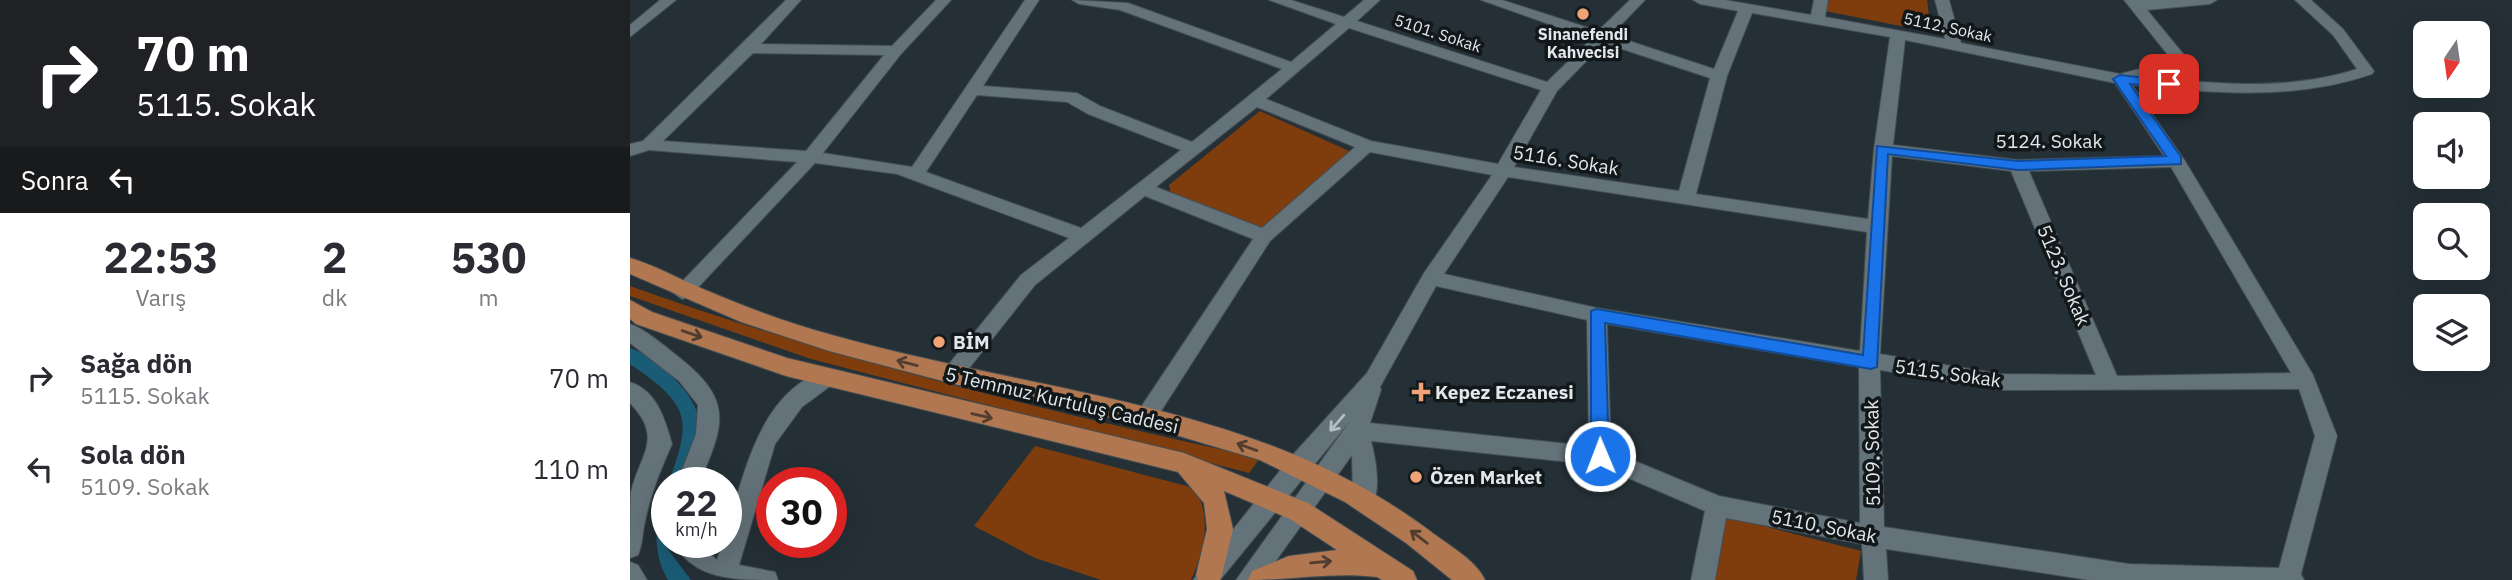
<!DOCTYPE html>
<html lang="tr">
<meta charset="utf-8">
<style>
:root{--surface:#fff;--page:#f7f7f7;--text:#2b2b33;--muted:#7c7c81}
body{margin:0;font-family:"IBM Plex Sans",sans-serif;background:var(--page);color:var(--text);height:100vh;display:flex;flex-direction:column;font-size:26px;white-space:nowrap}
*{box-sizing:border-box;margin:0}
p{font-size:23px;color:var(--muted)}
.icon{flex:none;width:38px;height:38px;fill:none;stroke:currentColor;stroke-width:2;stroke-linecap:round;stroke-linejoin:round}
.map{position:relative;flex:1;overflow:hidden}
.panel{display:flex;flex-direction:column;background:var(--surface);width:630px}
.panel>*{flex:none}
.banner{background:#202124;color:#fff;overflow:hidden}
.needle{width:46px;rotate:193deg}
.buttons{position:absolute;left:1783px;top:21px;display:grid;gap:14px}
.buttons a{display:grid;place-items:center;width:77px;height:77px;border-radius:10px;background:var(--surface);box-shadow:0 7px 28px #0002;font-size:35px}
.speed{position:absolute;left:21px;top:467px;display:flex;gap:14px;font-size:35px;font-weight:700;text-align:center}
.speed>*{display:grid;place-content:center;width:91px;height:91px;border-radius:50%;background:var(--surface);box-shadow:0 7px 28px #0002;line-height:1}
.speed small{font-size:18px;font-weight:400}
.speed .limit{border:10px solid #d22;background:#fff;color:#111}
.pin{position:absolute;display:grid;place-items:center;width:60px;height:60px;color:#fff;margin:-30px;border-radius:14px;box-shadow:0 4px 10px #0006}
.me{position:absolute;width:77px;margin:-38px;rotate:359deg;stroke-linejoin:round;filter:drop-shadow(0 0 5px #0008)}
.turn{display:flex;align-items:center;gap:24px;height:147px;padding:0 21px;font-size:32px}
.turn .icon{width:91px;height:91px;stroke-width:2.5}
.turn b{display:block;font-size:49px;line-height:60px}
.then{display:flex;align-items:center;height:66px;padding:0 21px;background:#0003;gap:14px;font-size:26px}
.eta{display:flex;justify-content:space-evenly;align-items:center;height:119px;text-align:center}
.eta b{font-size:42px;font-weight:700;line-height:49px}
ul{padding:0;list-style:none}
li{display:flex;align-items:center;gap:21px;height:91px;padding:0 21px}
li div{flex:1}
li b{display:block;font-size:26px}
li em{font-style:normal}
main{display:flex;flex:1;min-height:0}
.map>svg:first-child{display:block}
.green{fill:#7f3d0e}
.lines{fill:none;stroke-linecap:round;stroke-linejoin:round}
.canal{fill:#1a5c75;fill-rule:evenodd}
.minor-casing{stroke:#434e53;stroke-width:2}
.major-casing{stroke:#434e53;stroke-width:2}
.minor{fill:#647279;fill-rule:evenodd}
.major{fill:#b07750;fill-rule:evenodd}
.oneway{stroke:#513d30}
.oneway2{stroke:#b5bfc3}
.route{fill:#1a73e8;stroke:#114b97;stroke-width:2}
.poi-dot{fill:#efa377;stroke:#12171a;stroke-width:2.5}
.labels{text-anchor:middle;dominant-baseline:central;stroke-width:7;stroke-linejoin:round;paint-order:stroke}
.far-street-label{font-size:16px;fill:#e0e8eb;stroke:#12171a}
.far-poi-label{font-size:16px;font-weight:bold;fill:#e0e8eb;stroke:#12171a}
.street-label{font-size:19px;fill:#e0e8eb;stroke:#12171a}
.poi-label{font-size:19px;font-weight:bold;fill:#e0e8eb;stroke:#12171a;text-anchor:start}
</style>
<main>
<section class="panel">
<div class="banner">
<div class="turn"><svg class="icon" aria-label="right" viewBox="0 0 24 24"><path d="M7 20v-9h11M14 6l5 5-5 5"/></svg><div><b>70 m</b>5115. Sokak</div></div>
<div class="then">Sonra<svg class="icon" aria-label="left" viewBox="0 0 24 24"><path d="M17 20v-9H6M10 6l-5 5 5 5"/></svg></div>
</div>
<div class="eta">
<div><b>22:53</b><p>Varış</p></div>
<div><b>2</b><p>dk</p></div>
<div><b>530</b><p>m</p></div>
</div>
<ul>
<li><svg class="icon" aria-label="right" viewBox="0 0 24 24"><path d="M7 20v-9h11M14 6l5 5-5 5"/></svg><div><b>Sağa dön</b><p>5115. Sokak</p></div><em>70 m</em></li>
<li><svg class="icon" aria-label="left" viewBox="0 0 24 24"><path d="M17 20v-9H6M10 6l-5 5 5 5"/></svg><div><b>Sola dön</b><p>5109. Sokak</p></div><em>110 m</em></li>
</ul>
</section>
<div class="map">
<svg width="1882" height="580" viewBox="0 0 1882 580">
<rect width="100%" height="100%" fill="#243036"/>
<path class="green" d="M1198,0H1297L1301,32L1195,11Z
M630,111L719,151L639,228L633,229L541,194L539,185Z
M0,286C206,360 416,411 630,458L619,473L181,359L0,296Z
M405,446L564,488C582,515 575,551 561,580H471L405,558L344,526Z
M1095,516L1231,551L1226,580H1085Z"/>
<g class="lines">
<path class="canal" d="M0,348C26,357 72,397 69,427C67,446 54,465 47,483H37L35,537L37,548L61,580H38C0,516 71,451 48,408C38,389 17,376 0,364Z"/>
<g class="minor-casing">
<path id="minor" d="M30,0H46L0,37V25Z
M156,0H171L131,44L262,46L306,0H321L271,54L193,153L282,167L395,0H409L353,86L447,93L470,106L562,142L652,69L490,10L449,4L442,0L498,3L661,62L706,24L639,0H661L714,17L734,0H750L727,21L917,82L961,39L851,0H872L968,31L1000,0H1015L981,35L1084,69L1108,11L1070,4L1063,0H1095L1181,15L1184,0H1198L1195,17L1315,39L1305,0H1319L1331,43L1490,74L1529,64L1538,55L1494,0H1587L1580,4L1517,10L1554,55L1541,70L1517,77C1586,84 1659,91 1727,69L1703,35L1665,0H1681L1713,29L1744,71L1742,74C1663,101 1583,93 1502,85L1555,161L1683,375L1707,436L1671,574L1674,580H1459L1256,549L1258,580H1234L1232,544L1096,518L1085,580H1061L1075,511L968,465L741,441C746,460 751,489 742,507L734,510L726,507L723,500L722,455L632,580H606L720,421L590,580H563L660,458L737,373L794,273L862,175L740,152L640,241L524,422L516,425L508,422L505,416L623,239L515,196L405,285L329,381L322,383L315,381L312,375L315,369L391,275L439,238L267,174L185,163L59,297L52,299L42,292L167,162L19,150L0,156V144L13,141ZM1122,13L1260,37L1244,149L1238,219L1066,194L1097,76ZM719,28L911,90L868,164L741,141L636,99ZM1275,40L1485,83L1534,156L1388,160L1263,145ZM974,43L1080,78L1049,191L884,167L927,91ZM123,53L254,55L176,151L33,141ZM347,95L437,102L458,114L551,150L451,228L296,172ZM627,107L725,147L632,228L526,187ZM1262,156L1381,171L1466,375L1370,374L1250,354ZM1541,167L1661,373L1487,376L1399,171ZM878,177L1237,232L1230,351L967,308L814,274ZM806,286L957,320L959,446L740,423L751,390L750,387ZM977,324L1229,367L1230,523L1089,496L981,451ZM1250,370L1370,390L1669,389L1685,436L1649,568L1499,564L1254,527Z
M0,324C16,330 32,344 46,355C103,399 96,422 69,483H47L66,434L68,405L49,381L0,343Z
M196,370L203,372L206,378L203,384L172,407L145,444L109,565L145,572L148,580C103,580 64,580 43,542H66L87,560L93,542H96V533C114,475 129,392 196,370Z
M0,382C27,391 35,419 42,444C31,469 20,495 15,522C12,533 13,544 8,555L0,558C0,537 0,512 1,492C10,454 34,438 0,403Z
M0,562L8,565L17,580H0Z"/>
</g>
<g class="major-casing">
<path id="major" d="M0,258C25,265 49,279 73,289C115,307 158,323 202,335C405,393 626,401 800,531C818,545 846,560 855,580H822L776,543L715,502L630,460L505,423L324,384L199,351L111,322L0,274Z
M0,300L22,312L157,358L554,453L678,503L783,571L787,580H752L747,577C703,572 662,580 618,580L622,571L659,556L707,550L660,519L594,491L603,529L592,575L590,580H568L566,575L577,529L574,503L548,472L156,376L6,324L0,319Z"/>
</g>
<use href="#minor" class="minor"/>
<use href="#major" class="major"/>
</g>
<defs><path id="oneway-shaft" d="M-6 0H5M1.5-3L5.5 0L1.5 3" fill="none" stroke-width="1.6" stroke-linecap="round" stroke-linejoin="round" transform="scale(1.75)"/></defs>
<g class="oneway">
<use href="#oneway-shaft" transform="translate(62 334) rotate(19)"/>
<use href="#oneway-shaft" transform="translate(277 363) rotate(-165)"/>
<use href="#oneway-shaft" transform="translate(352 416) rotate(13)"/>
<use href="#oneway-shaft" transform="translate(617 447) rotate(-160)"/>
<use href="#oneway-shaft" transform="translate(789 537) rotate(-143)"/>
<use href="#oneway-shaft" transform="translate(691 562) rotate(-5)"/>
</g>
<use class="oneway2" href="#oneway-shaft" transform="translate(707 423) rotate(131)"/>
<path class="route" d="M1490,75L1543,81L1545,84L1539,88L1500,84L1551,157V164L1388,170L1258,154L1247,367L1241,369L975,323L979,456L976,462H963L961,456V311L967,309L1233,355L1247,146L1388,161L1536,156L1483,79Z"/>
<g class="poi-dot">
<circle cx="953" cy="14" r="7"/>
<circle cx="309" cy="342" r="7"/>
<path d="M787.5 381.5h7v7h7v7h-7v7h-7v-7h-7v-7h7z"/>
<circle cx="786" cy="477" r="7"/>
</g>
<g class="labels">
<g class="far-street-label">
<text transform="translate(1318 27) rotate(12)">5112. Sokak</text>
<text transform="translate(808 33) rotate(18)">5101. Sokak</text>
</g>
<g class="far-poi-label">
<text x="953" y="34">Sinanefendi<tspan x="953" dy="18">Kahvecisi</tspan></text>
</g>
<g class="street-label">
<text x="1419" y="141">5124. Sokak</text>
<text transform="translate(936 160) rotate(9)">5116. Sokak</text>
<text transform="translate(1434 275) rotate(67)">5123. Sokak</text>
<text transform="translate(1318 373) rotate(8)">5115. Sokak</text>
<text transform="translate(432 400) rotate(13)">5 Temmuz Kurtuluş Caddesi</text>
<text transform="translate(1242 453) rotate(-91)">5109. Sokak</text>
<text transform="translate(1194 526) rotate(11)">5110. Sokak</text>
</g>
<g class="poi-label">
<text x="323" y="342">BİM</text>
<text x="805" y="392">Kepez Eczanesi</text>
<text x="800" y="477">Özen Market</text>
</g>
</g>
</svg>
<div class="buttons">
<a><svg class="needle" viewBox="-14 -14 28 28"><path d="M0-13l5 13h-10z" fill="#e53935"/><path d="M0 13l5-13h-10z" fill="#7c7c81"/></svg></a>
<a><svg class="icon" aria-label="sound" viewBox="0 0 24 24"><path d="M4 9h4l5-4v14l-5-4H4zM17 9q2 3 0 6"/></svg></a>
<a><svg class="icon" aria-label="search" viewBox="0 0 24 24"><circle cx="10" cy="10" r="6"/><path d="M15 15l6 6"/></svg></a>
<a><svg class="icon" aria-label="layers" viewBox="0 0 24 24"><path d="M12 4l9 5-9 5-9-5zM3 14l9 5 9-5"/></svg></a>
</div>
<div class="speed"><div>22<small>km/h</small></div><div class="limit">30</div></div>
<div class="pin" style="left:1539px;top:84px;background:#d93025"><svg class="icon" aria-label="arrive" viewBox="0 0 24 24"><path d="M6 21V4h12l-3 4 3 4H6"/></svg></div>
<svg class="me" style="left:970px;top:456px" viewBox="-20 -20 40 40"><circle r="17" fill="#1a73e8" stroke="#fff" stroke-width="3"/><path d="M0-11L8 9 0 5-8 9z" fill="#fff"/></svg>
</div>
</main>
